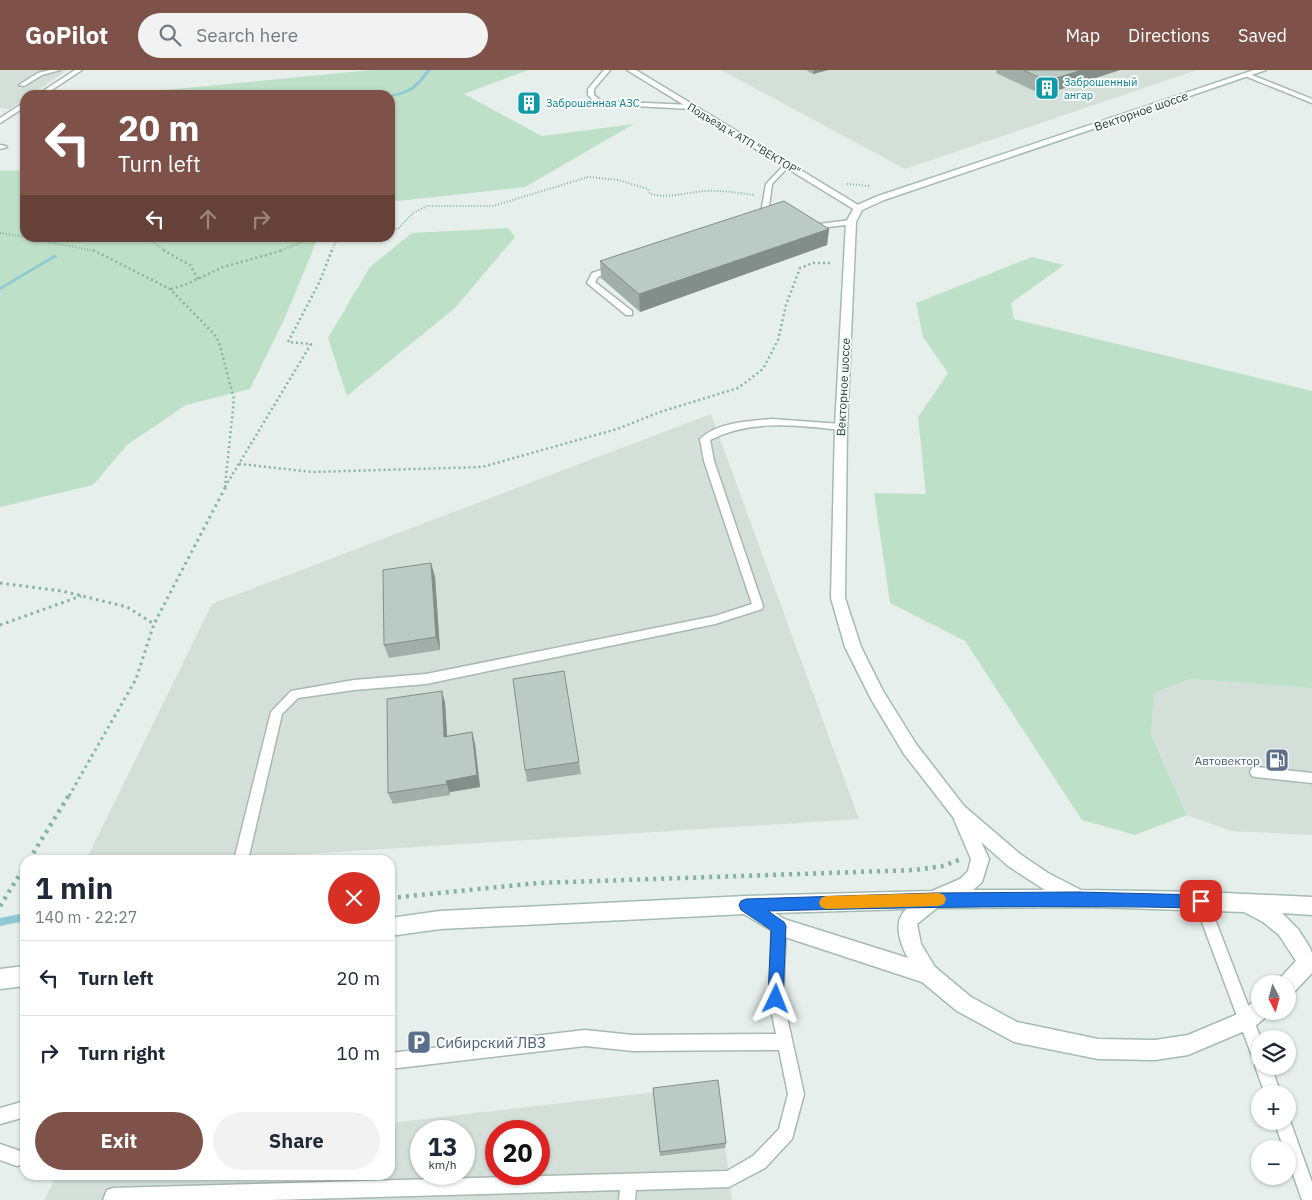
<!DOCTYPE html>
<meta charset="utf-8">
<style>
:root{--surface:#fff;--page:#f2f2f3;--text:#1f2937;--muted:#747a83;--line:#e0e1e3;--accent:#7f5249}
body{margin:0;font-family:"IBM Plex Sans",sans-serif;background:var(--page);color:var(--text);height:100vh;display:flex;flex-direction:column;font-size:19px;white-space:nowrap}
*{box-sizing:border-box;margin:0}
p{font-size:16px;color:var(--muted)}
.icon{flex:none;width:28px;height:28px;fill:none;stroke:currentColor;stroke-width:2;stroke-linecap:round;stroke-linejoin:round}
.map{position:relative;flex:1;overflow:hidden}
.side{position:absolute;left:20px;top:785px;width:375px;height:325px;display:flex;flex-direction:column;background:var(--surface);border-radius:15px;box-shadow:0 1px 4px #0004}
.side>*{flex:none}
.top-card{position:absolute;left:20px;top:20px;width:375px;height:152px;border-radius:15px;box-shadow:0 1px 4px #0004;background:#7f5249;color:#fff;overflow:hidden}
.needle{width:32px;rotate:174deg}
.controls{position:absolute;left:1251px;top:905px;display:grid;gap:10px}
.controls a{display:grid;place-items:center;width:45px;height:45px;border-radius:50%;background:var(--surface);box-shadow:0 1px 4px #0004;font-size:25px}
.speed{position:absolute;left:410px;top:1050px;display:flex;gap:10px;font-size:25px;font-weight:700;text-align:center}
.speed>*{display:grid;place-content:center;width:65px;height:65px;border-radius:50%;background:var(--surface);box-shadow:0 1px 4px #0004;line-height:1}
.speed small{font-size:12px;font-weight:400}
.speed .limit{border:8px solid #d22;background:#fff;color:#111}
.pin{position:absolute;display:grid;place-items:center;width:42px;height:42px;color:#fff;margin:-21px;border-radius:10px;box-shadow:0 2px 8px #0006}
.me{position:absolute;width:55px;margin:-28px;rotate:2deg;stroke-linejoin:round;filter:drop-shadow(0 0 4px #0008)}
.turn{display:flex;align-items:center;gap:18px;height:105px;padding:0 15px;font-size:22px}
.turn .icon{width:65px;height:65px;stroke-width:2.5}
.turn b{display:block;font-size:35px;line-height:42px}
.lanes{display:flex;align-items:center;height:48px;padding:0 15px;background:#0003;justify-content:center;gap:25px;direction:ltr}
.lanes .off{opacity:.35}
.round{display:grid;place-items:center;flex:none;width:52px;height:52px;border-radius:26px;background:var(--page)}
.overview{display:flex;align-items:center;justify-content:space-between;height:85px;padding:0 15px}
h1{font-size:30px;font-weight:700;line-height:38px}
.cta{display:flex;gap:10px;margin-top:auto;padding:10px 15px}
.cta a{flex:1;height:58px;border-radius:30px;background:var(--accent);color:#fff;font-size:20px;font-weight:700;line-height:58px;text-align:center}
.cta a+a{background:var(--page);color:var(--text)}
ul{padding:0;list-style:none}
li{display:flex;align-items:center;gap:15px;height:75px;padding:0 15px;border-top:1px solid var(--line)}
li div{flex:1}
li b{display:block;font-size:19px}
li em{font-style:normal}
header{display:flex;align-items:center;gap:30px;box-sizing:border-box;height:70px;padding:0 25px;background:var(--accent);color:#fff}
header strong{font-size:24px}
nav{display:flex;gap:28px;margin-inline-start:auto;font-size:18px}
.search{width:350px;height:45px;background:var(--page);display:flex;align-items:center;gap:12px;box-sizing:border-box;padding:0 18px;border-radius:28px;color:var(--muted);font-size:19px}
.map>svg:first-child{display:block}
.built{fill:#d4dfda;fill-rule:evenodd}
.green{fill:#bfe0c8}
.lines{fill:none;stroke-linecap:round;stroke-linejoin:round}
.stream{fill:#8ec9d4;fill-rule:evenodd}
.lane-casing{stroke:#a8b8b2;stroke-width:3}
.street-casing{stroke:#a8b8b2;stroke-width:3}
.secondary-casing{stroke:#a4bbb3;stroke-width:3}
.path-far3{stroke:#86b3a5;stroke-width:2;stroke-dasharray:1 2;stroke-linecap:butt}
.path-far2{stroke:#86b3a5;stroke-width:2.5;stroke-dasharray:2 3;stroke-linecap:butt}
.path-far1{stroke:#86b3a5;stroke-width:3;stroke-dasharray:2.5 4;stroke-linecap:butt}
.path{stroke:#86b3a5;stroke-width:4.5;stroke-dasharray:3 5;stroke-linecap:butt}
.lane{fill:#fff;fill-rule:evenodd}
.street{fill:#fff;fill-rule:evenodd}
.secondary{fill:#fff;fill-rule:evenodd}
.wall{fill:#a1aea9}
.shaded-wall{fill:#838d89}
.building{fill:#bbcac4;stroke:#838d89}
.route{fill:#1a73e8;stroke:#114b97}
.slow{fill:#f59e0b}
.labels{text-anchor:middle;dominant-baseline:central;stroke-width:4;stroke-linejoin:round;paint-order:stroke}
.far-culture-label{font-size:11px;fill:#0d838f;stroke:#f7fbf9;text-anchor:start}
.far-street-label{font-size:11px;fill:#24423a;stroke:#f7fbf9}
.street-label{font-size:12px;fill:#24423a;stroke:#f7fbf9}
.service-label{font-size:12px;fill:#4e5e75;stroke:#f7fbf9;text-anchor:end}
.near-service-label{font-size:15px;fill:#4e5e75;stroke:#f7fbf9;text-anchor:start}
</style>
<header>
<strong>GoPilot</strong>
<div class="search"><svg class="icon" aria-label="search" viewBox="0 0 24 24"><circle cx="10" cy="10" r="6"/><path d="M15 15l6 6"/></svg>Search here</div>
<nav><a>Map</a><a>Directions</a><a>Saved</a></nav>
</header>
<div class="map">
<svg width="1312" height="1130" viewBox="0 0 1312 1130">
<rect width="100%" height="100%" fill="#e6efeb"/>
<path class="built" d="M0,0H67L31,25H25V29L10,39L0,38Z
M721,0H1197L905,99Z
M711,344L859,749L242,788L200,790H86L212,534Z
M1190,609L1312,618V765L1231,761L1187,745L1151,665L1154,623Z
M717,1015L732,1130H44L57,1105H390V1053ZM421,1061H464V1104H421ZM496,1061H539V1104H496Z"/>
<path class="green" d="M371,0H528L464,24L542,66L634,54L525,117L398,131L390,129V25H141L145,22Z
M25,100V168H318L284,250L250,319L186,335L127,375L93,415L0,437V101Z
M508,158L515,167L455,238L347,326L328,268L370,197L412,163Z
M1032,187L1064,195L1011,233L1014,249L1312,321V618L1190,609L1154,623L1151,665L1187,745L1135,765L1082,750L965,571L890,533L874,423L926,424L918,347L948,303L923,267L916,233Z"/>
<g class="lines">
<path class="stream" d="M427,0H431C417,18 413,23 390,27V25C409,21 415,16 427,0Z
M87,168H100C97,170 90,171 87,169Z
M54,185L58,186L0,220V217Z
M25,843V851L0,856V848Z"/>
<g class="lane-casing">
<path id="lane" d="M50,0H60L42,5L24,16L19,15L38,3Z
M75,0H82L44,25H37Z
M604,0H610L594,19V25L601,31L691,35L694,37L691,39L597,34L588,25V19Z
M1247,3L1312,29V33L1245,6Z
M25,32V37L0,53V48Z
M0,75L6,76L7,77L0,79Z
M785,94L790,95L772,114L768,144L761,149H755V145L761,143L766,114Z
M851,150H854V154L811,159L807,157L811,155Z
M610,197L617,199L598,207L595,212L632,241V245H626L587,213L592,203Z
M772,349L841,354L846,357L841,360C796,355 752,349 710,370L714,391L763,536L762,539L715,554L426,614L354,620L298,628L282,644L248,790H234L271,642L291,621L354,610L426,604L715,546L752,534L704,391L700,369C717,352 750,351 772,349Z
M1256,697L1312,703V713L1256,707L1252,706L1250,702L1252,698Z
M1201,824L1206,826L1208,831L1261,969L1260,996H1271L1281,1024H1265L1255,996L1257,992L1252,986L1194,831L1196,826Z
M779,849L784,851L786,856L783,929L804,1024L792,1069L765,1098L729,1117L636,1120L635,1130H619L620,1120L270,1130H103L107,1120L113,1118L727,1101L753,1086L779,1059L788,1024L779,980L633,981L585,976L390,999V983L585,960L633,965L776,964L769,929L772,856L774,851Z
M25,1031V1047L0,1054V1038Z
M1288,1045L1312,1112V1130H1302L1288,1090V1079H1284L1274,1051H1288Z
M0,1074L23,1082L25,1088L23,1094L17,1096L0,1090Z"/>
</g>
<g class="street-casing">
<path id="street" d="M627,0H636L863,138L858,141L855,140Z"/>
</g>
<g class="secondary-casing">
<path id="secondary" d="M1254,0H1266L884,130L862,140L856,152L847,357L845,528L861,577L883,621L916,674L964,736L1020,784L1048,803L1081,820L1203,822L1312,827V845L1282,843L1298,859L1309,876L1312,883V903L1295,921L1288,924V914H1278L1281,907L1296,891L1279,865L1263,852L1244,842L1094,837L937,838L917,854L921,874L935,897L971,927L1017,952L1098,969L1155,970L1188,965L1240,943L1253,932L1260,929V941H1269L1267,946L1254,957L1188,985L1155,990L1098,989L1014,972L957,941L922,912L779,865L744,844L440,859L390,866V848L440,841L746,826L932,821L960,809L968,801L971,789L953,747L904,684L871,629L845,577L831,528L835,357L846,152L855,136L878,126ZM981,772L1008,796L1045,820H973L982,812L989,789ZM907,839C892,850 900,874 908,888L784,849L775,843Z
M25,896V916L0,919V899Z"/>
</g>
<path class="path-far3" d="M847,114L870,116
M390,161L399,158L413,143L427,136H493L588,107L618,110L648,119L650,124C670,129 686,122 706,121C722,120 738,123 754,125
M0,163L25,167
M28,168L95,181
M147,168L166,181
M279,181L313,168
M332,181L337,168"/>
<path class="path-far2" d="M93,180L170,219L214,264L219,272L234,329L225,416
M163,180L190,195L198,209
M171,219L187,214L223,197L284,180
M239,394L313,402L482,397L617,359L660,342L738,318L763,299L778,270L786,235L800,198L813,193H832
M225,417L311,274L288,272L320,211L332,180"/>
<path class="path-far1" d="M0,513L62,521L127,537L154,554
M0,555L81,526
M69,726L136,609L154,554L226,416"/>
<path class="path" d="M29,790L69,725
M390,828L538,813L915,800L943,796L959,790
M0,836L25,796"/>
<use href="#lane" class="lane"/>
<use href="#street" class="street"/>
<use href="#secondary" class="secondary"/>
</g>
<path class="wall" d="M806,0H828L813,4Z
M997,0H1120L1043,25L996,3Z
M829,159L827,175L640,242L601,208L600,191Z
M431,493L435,507L440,580L389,588L384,575Z
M442,621L445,633L447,666L472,662L475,674L480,717L450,722V725L393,734L388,723Z
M579,692L581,704L527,712L525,700Z
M653,1018L726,1073L725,1078L660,1086Z"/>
<path class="shaded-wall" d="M814,0H828L813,4Z
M1082,0H1120L1043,25L1047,11Z
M829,159L827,175L640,242L639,224Z
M431,493L435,507L440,580L436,567Z
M442,621L445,633L448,679L444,667Z
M472,662L475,674L480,717L450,722V725L446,711Z"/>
<path class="building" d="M1023,0H1082L1047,11Z
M784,131L829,159L639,224L600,191Z
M431,493L436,567L384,575L383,500Z
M564,601L579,692L525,700L513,609Z
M442,621L444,667L472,662L477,705L446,711L447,714L388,723L387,629Z
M718,1010L726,1073L660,1082L653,1018Z"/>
<path class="route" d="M1078,822L1201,825L1206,827L1208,831L1206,836L1201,838C1056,835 912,837 768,841L784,852L786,856L783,929L781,934L776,936L771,934L768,929L771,860L741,840L739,835L741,831L746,829L935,823Z"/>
<path class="slow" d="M939,823L944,825L946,829L944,834L939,836L826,839L821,837L819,833L821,828L826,826Z"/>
<defs>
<g id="building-square" transform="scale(1.25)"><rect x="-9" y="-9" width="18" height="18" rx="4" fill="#0f9aa8" stroke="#f7fbf9"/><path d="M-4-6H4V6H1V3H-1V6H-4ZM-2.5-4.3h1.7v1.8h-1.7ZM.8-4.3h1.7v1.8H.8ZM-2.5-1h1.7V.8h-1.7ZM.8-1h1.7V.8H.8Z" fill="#fff"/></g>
<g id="fuel-square" transform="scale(1.25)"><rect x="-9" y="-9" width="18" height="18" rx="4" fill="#5c6f8a" stroke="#f7fbf9"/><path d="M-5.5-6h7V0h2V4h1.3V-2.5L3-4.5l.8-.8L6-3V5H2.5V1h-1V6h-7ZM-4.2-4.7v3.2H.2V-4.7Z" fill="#fff"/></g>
<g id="parking-square" transform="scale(1.25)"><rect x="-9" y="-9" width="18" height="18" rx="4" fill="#5c6f8a" stroke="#f7fbf9"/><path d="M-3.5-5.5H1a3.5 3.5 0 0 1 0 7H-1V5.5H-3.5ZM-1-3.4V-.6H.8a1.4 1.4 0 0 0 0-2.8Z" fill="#fff"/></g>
</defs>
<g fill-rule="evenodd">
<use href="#building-square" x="1047" y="18"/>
<use href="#building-square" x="529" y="33"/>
<use href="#fuel-square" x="1277" y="690"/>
<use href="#parking-square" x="419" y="972"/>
</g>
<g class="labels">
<g class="far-culture-label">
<text x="1064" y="12">Заброшенный<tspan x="1064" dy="13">ангар</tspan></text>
<text x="546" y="33">Заброшенная АЗС</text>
</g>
<g class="far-street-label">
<text transform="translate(744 69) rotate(31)">Подъезд к АТП "ВЕКТОР"</text>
</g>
<g class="street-label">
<text transform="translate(1141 41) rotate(-19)">Векторное шоссе</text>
<text transform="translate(843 317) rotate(-87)">Векторное шоссе</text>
</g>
<g class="service-label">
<text x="1260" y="690">Автовектор</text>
</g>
<g class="near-service-label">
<text x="436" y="972">Сибирский ЛВЗ</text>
</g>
</g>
</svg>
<div class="controls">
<a><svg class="needle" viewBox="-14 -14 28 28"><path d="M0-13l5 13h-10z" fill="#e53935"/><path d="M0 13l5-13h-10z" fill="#747a83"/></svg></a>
<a><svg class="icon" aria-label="layers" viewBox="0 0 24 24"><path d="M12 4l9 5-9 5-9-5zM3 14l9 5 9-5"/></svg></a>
<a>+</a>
<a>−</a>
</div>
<div class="speed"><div>13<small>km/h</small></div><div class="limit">20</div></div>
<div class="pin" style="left:1201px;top:831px;background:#d93025"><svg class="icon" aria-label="arrive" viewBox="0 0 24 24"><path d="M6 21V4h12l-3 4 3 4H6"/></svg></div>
<svg class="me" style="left:776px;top:929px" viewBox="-20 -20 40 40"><path d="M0-17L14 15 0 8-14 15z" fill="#1a73e8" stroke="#fff" stroke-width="4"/></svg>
<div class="top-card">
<div class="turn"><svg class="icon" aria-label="left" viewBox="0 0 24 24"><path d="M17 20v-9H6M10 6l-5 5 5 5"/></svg><div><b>20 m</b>Turn left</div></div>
<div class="lanes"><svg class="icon" aria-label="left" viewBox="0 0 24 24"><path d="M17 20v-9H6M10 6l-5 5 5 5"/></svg><svg class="icon off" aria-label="ahead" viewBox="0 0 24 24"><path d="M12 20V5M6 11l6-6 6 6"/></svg><svg class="icon off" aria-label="right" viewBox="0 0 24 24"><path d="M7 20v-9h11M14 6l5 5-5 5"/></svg></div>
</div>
<section class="side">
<div class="overview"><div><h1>1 min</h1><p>140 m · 22:27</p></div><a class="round" style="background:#d93025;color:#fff"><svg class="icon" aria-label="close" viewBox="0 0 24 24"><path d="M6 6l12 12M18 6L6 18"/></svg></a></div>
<ul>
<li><svg class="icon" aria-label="left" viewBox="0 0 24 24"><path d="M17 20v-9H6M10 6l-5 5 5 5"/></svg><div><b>Turn left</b></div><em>20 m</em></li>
<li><svg class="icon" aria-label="right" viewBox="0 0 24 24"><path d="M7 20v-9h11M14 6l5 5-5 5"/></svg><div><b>Turn right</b></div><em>10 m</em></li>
</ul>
<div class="cta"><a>Exit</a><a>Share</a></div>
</section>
</div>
